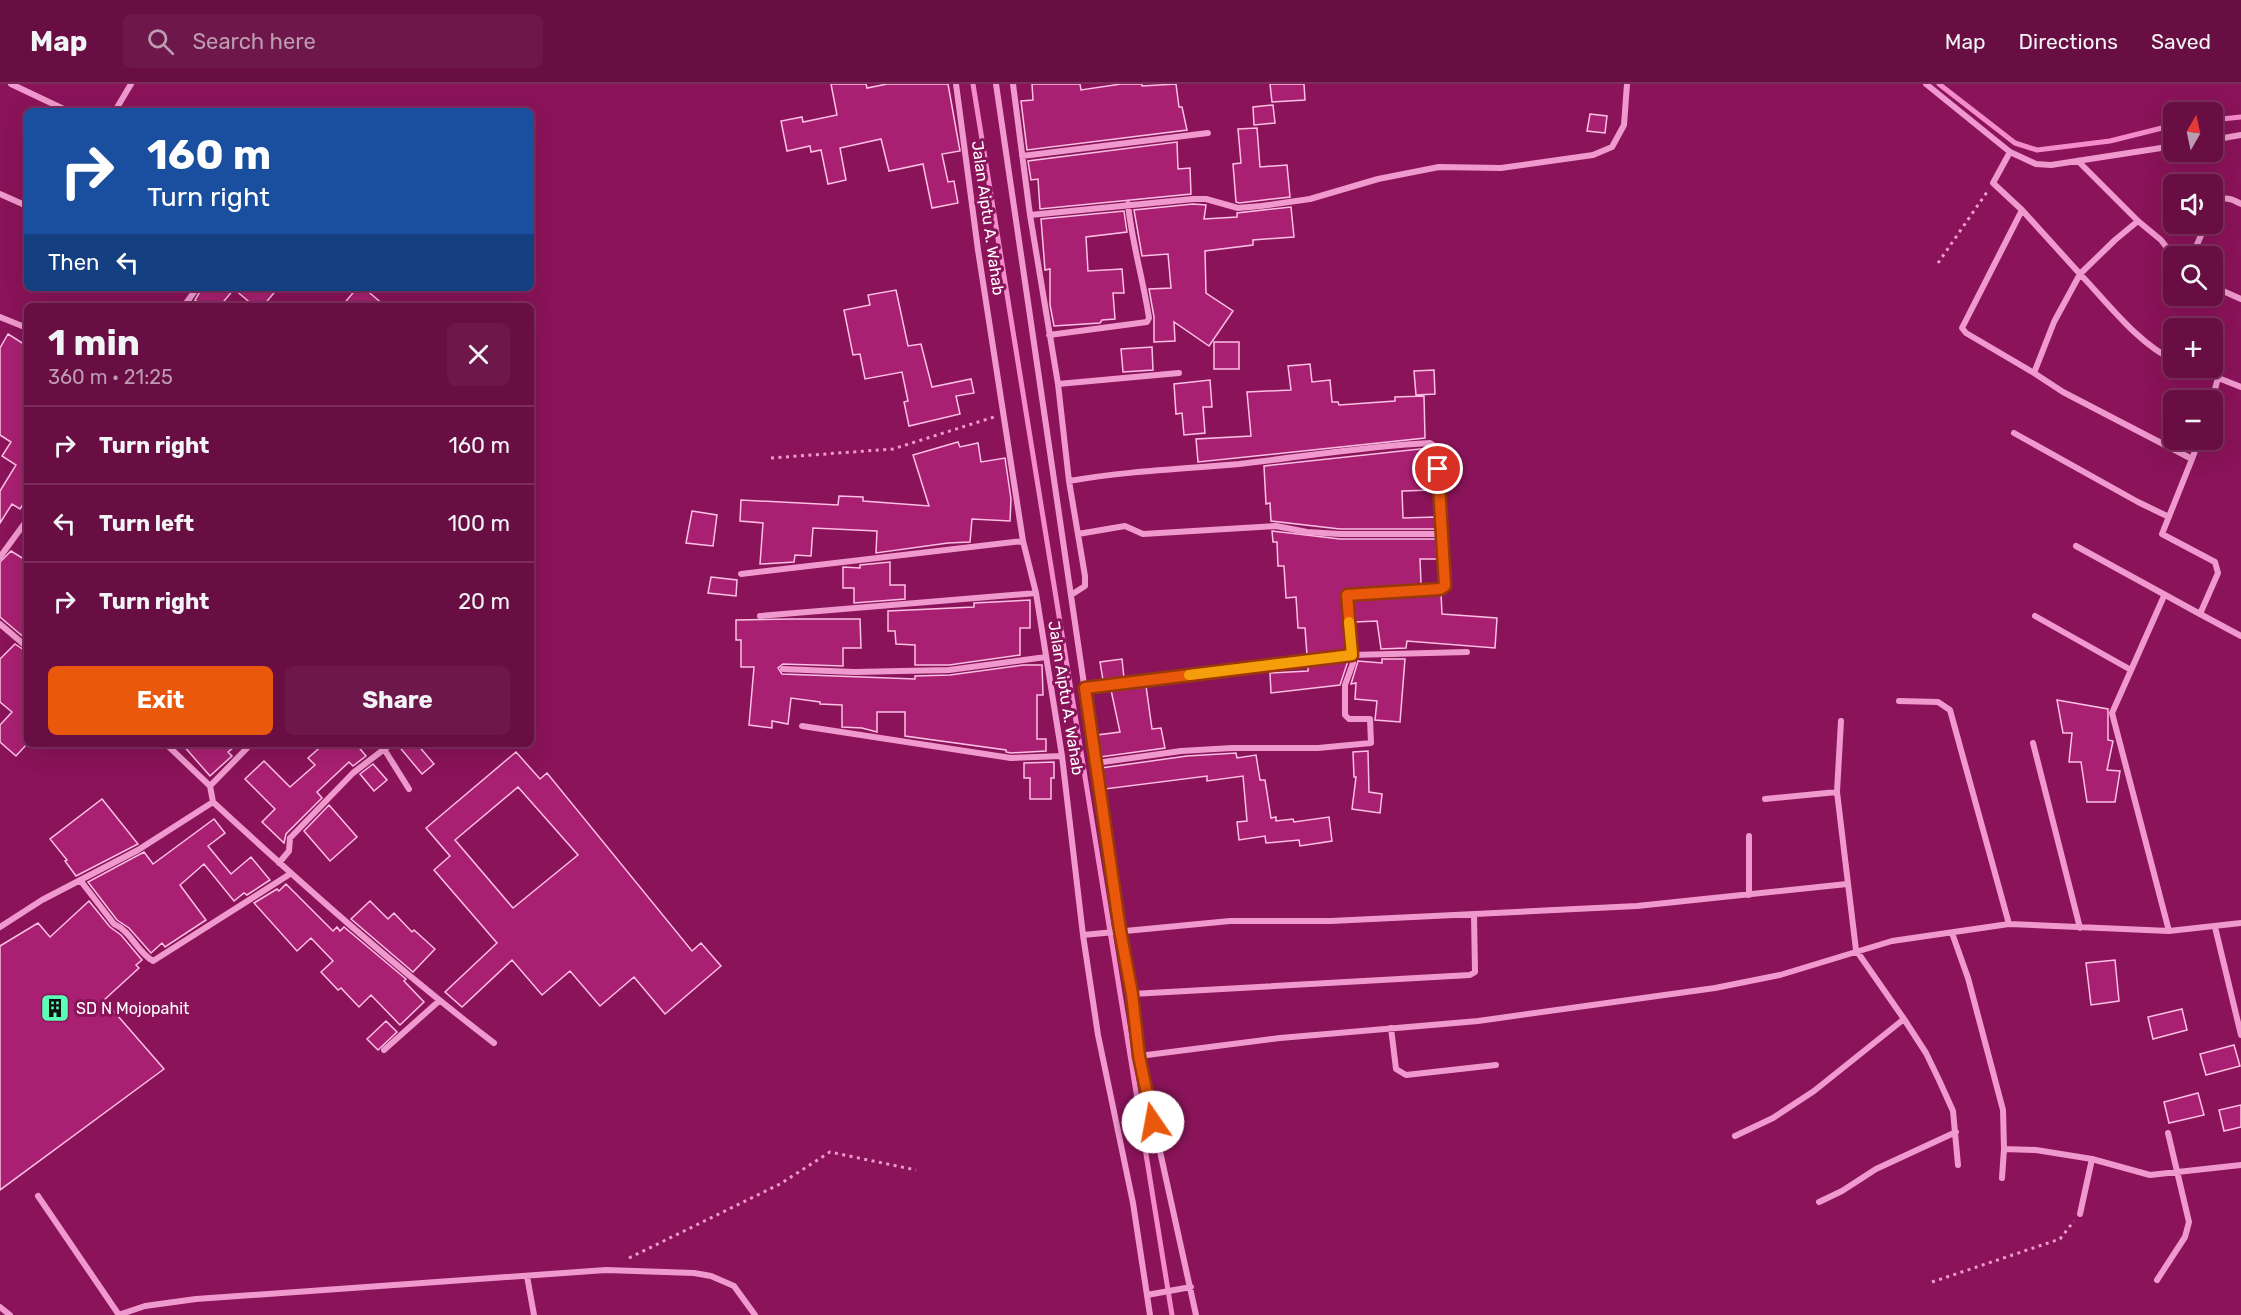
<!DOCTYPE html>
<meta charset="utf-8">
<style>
:root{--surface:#680e43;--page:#6d174a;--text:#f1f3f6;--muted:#bd9cb2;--line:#7b2e5c;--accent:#ea580c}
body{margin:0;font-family:Rubik,sans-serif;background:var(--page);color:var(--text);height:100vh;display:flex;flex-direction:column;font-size:22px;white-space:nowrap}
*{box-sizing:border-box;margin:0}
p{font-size:20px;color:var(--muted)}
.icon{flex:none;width:33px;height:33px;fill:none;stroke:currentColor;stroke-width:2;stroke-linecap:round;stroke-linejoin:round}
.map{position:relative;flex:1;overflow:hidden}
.panel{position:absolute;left:24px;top:219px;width:510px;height:444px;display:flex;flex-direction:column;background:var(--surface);border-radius:9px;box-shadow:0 6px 24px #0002,0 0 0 2px var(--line)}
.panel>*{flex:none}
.banner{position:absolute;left:24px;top:24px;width:510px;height:183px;border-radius:9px;box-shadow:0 6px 24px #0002,0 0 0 2px var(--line);background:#1a4fa0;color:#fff;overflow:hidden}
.needle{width:39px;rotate:9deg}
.controls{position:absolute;left:2163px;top:18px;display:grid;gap:12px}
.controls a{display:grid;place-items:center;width:60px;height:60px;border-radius:9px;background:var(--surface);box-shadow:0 6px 24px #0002,0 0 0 2px var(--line);font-size:30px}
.pin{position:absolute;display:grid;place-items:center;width:51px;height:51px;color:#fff;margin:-26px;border:3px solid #fff;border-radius:50%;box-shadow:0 2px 6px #0007}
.me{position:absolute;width:66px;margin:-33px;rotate:348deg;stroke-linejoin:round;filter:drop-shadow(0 0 4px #0008)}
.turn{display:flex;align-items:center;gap:21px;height:126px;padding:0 24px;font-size:27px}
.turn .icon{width:78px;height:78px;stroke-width:2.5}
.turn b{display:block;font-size:42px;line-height:51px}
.then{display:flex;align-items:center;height:57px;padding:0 24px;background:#0003;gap:12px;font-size:22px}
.round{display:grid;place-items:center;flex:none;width:63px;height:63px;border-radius:9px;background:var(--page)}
.headline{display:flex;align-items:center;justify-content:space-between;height:102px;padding:0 24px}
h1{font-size:36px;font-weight:700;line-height:45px}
.action{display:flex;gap:12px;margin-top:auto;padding:12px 24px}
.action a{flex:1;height:69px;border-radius:9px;background:var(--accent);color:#fff;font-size:24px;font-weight:700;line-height:69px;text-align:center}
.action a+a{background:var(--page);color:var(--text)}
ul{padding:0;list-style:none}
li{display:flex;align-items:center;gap:18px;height:78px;padding:0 24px;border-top:2px solid var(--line)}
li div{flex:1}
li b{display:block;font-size:22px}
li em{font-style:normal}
header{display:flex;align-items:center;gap:36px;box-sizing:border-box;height:84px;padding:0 30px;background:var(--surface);border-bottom:2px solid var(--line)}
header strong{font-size:28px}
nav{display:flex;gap:33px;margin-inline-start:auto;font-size:21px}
.search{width:420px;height:54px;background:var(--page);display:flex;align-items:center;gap:15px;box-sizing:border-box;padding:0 21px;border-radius:9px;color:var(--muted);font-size:22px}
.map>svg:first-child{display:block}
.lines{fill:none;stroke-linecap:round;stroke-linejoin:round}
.stream{stroke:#f48bcb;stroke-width:5}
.building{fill:#a92072;stroke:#fcc0e4;stroke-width:1.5;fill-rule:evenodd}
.path{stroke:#f099ce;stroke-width:3;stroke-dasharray:3 4.5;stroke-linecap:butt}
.street{stroke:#f099ce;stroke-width:6}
.route-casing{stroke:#983908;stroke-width:15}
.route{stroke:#ea580c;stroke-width:10}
.slow{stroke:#f59e0b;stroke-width:10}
.labels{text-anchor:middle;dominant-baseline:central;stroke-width:6;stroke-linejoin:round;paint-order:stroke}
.street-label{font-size:16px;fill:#fff;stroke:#8a1359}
.poi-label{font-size:16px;fill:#fff;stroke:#8a1359;text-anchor:start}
</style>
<header>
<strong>Map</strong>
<div class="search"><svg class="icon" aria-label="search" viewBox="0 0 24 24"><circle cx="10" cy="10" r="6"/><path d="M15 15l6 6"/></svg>Search here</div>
<nav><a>Map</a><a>Directions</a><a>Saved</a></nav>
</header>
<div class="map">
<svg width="2241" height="1231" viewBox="0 0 2241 1231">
<rect width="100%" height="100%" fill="#8a1359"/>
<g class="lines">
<path class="stream" d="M973,0L1172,1231
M1939,0L2015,59L2037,66L2110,57L2174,41
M2212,36L2241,33"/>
</g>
<path class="building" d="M831,0H866L867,4L887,0H948L960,67L942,70L948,98L954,97L958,119L932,124L923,80L889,87L881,55L840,64L846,96L828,100L821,66L811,68L810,62L787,67L781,37L802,33L803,38L837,31Z
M1032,0H1080L1081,6L1121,0H1142V2L1176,0L1179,23H1182L1187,46L1027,66L1021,17L1033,16Z
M1270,0H1304L1305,16L1272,18Z
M1273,21L1275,39L1254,41L1253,23Z
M1590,30L1607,32L1605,49L1587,47Z
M1257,44L1260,83L1287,81L1290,113L1239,119L1236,118L1233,80L1241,79L1238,45Z
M1177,58L1178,85L1190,84L1191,110L1040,125L1038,95L1031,96L1028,77Z
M1193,120L1206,121L1204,135L1237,133V129L1291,123L1294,153L1253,156V161L1205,167L1206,209L1233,227L1209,262L1174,238L1175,257L1154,258V233L1149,205L1171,204L1168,170L1142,172L1134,126Z
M1124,127L1127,148L1086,153L1088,187L1122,185L1124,209H1113L1115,235L1102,236L1100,239L1054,242L1050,221V185L1045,186L1041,135Z
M202,204H278L263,222H254L234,205L220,222H202L195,216Z
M357,204H364L385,222H342Z
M896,206L908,262L921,260L932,303L971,295L974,309L956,312L960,330L909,342L904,318L908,317L902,288L865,295L860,270L853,271L844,226L870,221L868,211Z
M8,250L27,262V414L20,425L12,420L0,439V407L16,381L2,372L11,358L0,351V264Z
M1214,258H1239V285H1214Z
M1152,263L1153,286L1123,288L1121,265Z
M1310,280L1312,298L1330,296L1332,318H1338L1339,321L1395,317V313L1424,312L1425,354L1198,378L1196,355L1251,352L1247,308L1291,306L1288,282Z
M1434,286L1435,310L1416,311L1414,287Z
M1210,296L1212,323H1203L1205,349L1184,351L1182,329L1176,330L1174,300Z
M958,358L960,363L978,359L981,378L1005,374L1011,415L1010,437L972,435L970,458L948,459L876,469L877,447L813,444L811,472L795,471L794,478L760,480L763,439L740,437L741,416L838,421L839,412L863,413V417L929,422L913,371Z
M1429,364L1431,366L1434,406L1402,407L1403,434L1435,433L1436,445H1340L1271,437L1270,419L1266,420L1264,382Z
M692,427L717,431L713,462L686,459Z
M1272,447L1340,455H1436L1437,475H1420L1421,500L1344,507L1342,511L1347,566L1307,571L1305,544H1298L1296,513L1286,514L1284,482H1278L1277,458H1273Z
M11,467L27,477V556L0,533V478Z
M890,478V501H905V515L854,519V504H843V483L860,484V481Z
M711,493L737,496L736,512L708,509Z
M1441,509L1442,530L1497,534L1495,564L1407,557L1406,564L1381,565L1377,537L1355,538L1353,516Z
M1030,516V544H1020V571L949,581H915V561L896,560L895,547H888V527L974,523V519Z
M792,535H860L861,564H843V582L783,580L778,584L782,590L915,595V592L950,591L1023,581H1042L1043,611H1037V655H1046V667L1011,669L1006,668V666L905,652V628H877V648L862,644L842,643V621L820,620V618L791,614L788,640L772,637V644L749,641L754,583H741V556H736V536Z
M15,560L27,568V660L16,672L0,658V641L12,628L0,618V575Z
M1122,575L1124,594L1103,596L1100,578Z
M1382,575H1405L1400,638L1375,636L1377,617L1355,615L1356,599L1351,600L1358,577L1382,579Z
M1348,577L1340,601L1271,609L1270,589L1308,587V582Z
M1146,602L1152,645L1161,644L1165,664L1100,673L1097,651L1120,648L1111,606Z
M2057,616L2108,625V656L2113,657L2107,686L2120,687L2115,718H2087L2081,678H2069L2072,649H2063Z
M182,660H238L228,668L232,672L210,692Z
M324,660H356L366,672L353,682L349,678L317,708L322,714L286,750L284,759L262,738L275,725L245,695L264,677L290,703L315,681L308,674Z
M397,660H417L434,680L422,690Z
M1368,667L1369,708L1382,710L1380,729L1352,725L1356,693H1354L1353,668Z
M516,668L540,695L547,689L692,867L701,859L721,882L665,930L634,893L600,922L570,887L542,911L512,876L462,923L445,908L497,859L434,786L450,772L426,744ZM518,703L578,771L513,824L455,756Z
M1236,669L1237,674L1256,671L1260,696H1265L1271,734L1276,733V737L1293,735L1294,738L1329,733L1332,757L1300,762L1299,756L1266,759L1265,752L1239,756L1237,738L1247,737L1243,692L1207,697V692L1105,705L1101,684L1187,672Z
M1054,678V694H1051V715H1030V694H1024V679Z
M373,680L387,696L374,707L360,690Z
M102,715L138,760L76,792L65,777L67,776L50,755Z
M329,721L357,753L330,777L304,747Z
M214,735L225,749L208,762L231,790L251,773L270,796L247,811L244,809L234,817L204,780L180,801L206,836L165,863L162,859L151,869L129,844L117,836L88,798L144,768L153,780Z
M286,800L333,847L337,843L340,847L344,843L406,895L404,897L424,918L400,941L371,911L359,923L341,904L338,906L321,888L333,877L311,854L297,867L254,819L277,805L279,807Z
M89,817L110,843L121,851L142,876L136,881L139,884L104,916L164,985L0,1106V862L38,839L50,853Z
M370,817L388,835L394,829L412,848L414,846L435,865L413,888L351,835Z
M2115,876L2119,917L2091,921L2086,879Z
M2182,925L2187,946L2153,955L2148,933Z
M386,937L397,948L378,966L367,955Z
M2234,961L2240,982L2206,991L2200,970Z
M2198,1009L2204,1031L2169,1039L2164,1018Z
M2241,1021V1043L2224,1047L2219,1026Z"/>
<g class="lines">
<path class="path" d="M1938,179L1987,108
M771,374L893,365L994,333
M629,1174L780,1100L830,1068L916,1086
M1932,1198L2060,1155L2074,1137"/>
<path class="street" d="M11,0L68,27
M956,0L978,166L1023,457L1036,509L1062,672L1083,851L1098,951L1133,1119L1150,1231
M996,0L1120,846L1132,910L1139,972L1196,1231
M1013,0L1030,131L1058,300L1069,397L1085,492V502L1071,511
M1926,0L2010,68L2036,80L2051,81L2174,62
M115,27L131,0
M2212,56L2241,51
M2010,68L1993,99L2022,126L1962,244L1966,249L2034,289
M1022,72L1208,49
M2078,77L2138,137L2161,156L2174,173
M0,110L27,122
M2212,125L2217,116C2227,113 2232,115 2241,120
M2022,126L2080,190L2115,156L2138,137
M1030,131L1193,115H1206L1238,124L1261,122L1310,115L1378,95L1439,83L1501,84L1593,71L1612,63L1624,41L1627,0
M2192,172L2206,140
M2223,207L2241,215
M184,222L197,204
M0,233L27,244
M1049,251L1147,238L1149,234C1143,195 1132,159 1128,120
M2174,276C2139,261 2106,217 2080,190L2054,238L2034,289L2063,308L2192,375L2162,450L2215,478L2218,489L2200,530L2241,552
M2193,284L2241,303
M1058,300L1179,289
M2212,316L2218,294
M2014,349L2138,418L2169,433
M2192,375L2199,356
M1069,397C1127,387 1181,385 1239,380C1302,373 1366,362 1430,359L1436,363L1442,450
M1078,450L1125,442L1143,450L1276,442L1307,448L1340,450H1442L1446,498L1443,504L1347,511L1353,579L1345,601V631L1349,635H1370L1371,659L1318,664H1232L1181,667L1096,679
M2076,462L2200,530
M0,473L27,436
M741,490L1023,457
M2164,512L2112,629L2169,847
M760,532L1036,509
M2035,532L2131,586
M0,540L27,563
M783,585L854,588L949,586L1046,573
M1085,604L1352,571L1467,568
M1899,617L1938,618L1950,626L2009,840
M1841,637L1837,708L1856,866L1904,935L1926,969L1939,996L1953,1027L1958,1081
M802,642L1011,674L1062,672
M2033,659L2080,844
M166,660L210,702L213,718
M384,665L409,705
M210,702L251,660
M1765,715L1837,708
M1749,752V811
M279,779L289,767L290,754L353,689L391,660
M80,796L114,840C131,847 137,868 153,877L290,790
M0,843L42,816L138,766L213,718C304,802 396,884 494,959
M2215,843L2241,951
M1952,849L1968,894L2003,1026L2004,1065L2002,1094
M1083,851L1230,837H1331L1637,822L1847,800
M1132,910L1470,891L1475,888L1474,831
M1391,944L1396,985L1406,991L1496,981
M384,966L439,917
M1139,972L1280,954L1478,937L1715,904L1780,891L1892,857L2009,840L2169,847L2241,839
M1735,1052L1773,1034L1814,1007L1904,935
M2004,1065L2036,1066L2092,1075
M38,1112L119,1231
M1819,1118L1842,1107L1876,1085L1956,1048
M2080,1130L2092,1075L2150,1091L2241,1081
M527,1192L534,1231
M2157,1196L2185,1153L2189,1138L2168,1049
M1147,1211L1191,1203
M0,1223L10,1231
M118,1231L145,1222L196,1215L606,1186L694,1189L711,1192L734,1202L755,1231"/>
</g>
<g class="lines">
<g class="route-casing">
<path id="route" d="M1153,1038L1139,972L1132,910L1120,846L1085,604L1352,571L1347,511L1440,505L1445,502L1438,385"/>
</g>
<use href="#route" class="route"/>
<path class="slow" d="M1189,591L1352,571L1349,538"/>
</g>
<defs>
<g id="building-square" transform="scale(1.5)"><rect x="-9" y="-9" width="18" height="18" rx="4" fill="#59ffb6" stroke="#8a1359"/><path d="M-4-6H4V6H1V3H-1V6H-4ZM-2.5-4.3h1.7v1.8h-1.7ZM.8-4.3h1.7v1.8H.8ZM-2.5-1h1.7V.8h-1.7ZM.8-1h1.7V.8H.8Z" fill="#111"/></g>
</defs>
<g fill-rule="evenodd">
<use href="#building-square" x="55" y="924"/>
</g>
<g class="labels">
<g class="street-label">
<text transform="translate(988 134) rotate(82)">Jalan Aiptu A. Wahab</text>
<text transform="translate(1066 614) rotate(81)">Jalan Aiptu A. Wahab</text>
</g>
<g class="poi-label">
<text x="76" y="924">SD N Mojopahit</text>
</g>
</g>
</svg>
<div class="controls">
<a><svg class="needle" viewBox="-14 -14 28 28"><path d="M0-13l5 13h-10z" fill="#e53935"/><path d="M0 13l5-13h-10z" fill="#bd9cb2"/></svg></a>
<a><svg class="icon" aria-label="sound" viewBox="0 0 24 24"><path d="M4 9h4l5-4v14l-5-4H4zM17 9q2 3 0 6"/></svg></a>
<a><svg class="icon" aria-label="search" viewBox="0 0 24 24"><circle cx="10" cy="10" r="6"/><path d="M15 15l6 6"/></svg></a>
<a>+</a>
<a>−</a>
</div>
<div class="pin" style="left:1438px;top:385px;background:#d93025"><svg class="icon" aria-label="arrive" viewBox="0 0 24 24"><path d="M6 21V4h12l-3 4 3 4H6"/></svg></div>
<svg class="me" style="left:1153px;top:1038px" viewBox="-20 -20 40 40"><circle r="19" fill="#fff"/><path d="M0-13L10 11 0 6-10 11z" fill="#ea580c"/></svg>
<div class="banner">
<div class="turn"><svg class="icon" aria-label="right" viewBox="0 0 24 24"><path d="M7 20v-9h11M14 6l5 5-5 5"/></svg><div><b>160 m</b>Turn right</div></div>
<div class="then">Then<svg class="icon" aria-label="left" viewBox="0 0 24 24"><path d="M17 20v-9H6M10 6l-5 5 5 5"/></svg></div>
</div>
<section class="panel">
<div class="headline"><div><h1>1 min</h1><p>360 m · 21:25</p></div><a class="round"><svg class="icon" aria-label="close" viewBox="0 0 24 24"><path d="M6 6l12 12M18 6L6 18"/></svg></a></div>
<ul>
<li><svg class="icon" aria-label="right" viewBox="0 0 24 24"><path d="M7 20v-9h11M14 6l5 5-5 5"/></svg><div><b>Turn right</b></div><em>160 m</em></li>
<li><svg class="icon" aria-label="left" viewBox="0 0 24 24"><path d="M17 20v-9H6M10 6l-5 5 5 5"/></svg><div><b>Turn left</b></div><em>100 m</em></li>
<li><svg class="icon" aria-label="right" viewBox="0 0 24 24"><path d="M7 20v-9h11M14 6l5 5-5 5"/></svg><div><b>Turn right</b></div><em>20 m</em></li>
</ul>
<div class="action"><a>Exit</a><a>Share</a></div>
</section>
</div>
